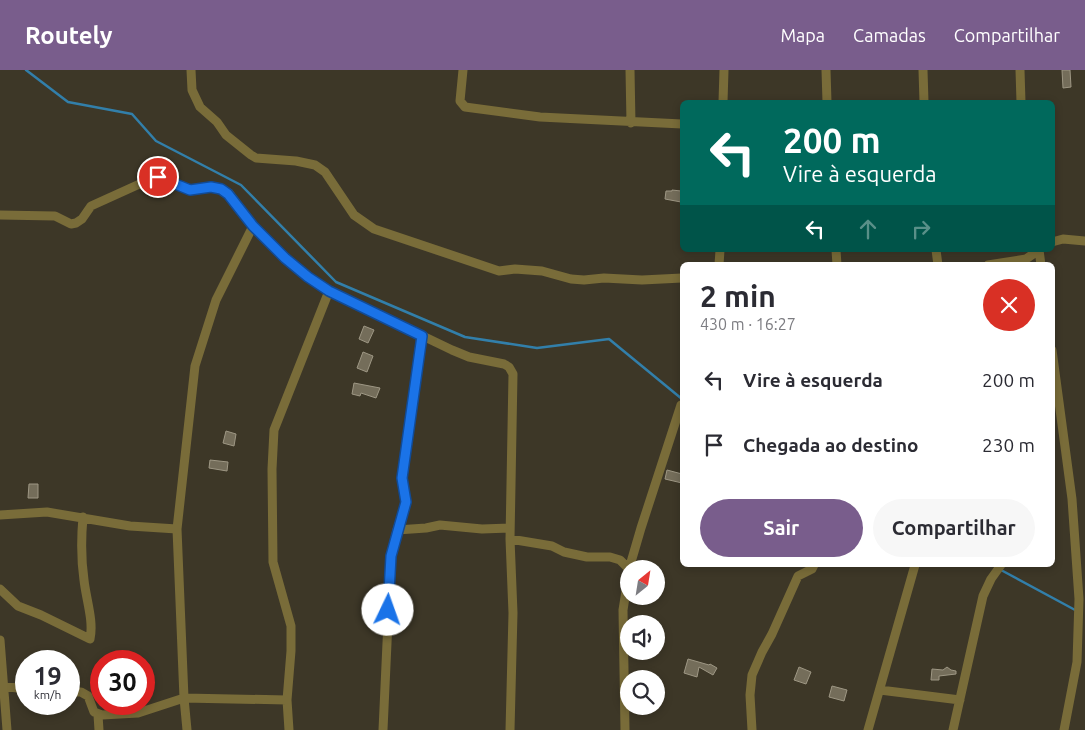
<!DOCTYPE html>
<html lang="pt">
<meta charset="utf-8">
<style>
:root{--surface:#fff;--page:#f7f7f7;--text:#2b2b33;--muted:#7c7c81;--accent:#795d8c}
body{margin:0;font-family:Ubuntu,sans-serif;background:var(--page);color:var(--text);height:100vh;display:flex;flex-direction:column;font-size:19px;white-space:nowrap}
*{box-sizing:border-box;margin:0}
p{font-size:16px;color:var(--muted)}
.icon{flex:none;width:28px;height:28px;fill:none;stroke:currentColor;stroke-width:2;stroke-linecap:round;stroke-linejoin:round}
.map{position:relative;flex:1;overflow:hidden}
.details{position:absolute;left:680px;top:192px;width:375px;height:305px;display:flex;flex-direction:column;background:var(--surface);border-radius:8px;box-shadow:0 2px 8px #0003}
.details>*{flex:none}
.hud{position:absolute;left:680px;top:30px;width:375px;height:152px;border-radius:8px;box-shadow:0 2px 8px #0003;background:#00695c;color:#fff;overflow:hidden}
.needle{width:32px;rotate:30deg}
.fabs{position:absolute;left:620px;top:490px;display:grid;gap:10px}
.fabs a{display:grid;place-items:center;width:45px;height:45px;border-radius:50%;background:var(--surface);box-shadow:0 2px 8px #0003;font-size:25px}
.speed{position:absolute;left:15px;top:580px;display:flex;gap:10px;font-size:25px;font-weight:700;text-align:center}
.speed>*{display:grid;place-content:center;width:65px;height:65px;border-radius:50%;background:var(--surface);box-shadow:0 2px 8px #0003;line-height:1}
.speed small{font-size:12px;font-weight:400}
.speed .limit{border:8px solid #d22;background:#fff;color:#111}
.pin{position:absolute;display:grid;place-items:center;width:42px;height:42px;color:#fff;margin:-21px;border:2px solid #fff;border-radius:50%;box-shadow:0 1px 5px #0007}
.me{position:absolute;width:55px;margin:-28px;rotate:3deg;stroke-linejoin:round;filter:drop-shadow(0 0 4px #0008)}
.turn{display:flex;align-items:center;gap:18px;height:105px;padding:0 20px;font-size:22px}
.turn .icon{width:65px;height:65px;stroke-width:2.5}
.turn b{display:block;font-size:35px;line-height:42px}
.lanes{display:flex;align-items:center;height:48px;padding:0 20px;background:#0003;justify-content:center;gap:25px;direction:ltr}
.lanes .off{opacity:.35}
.round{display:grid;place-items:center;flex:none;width:52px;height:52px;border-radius:26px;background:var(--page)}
.headline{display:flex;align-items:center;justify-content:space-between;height:85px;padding:0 20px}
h1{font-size:30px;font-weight:700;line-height:38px}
.button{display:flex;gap:10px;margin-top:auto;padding:10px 20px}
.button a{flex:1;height:58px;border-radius:30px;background:var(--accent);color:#fff;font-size:20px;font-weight:700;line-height:58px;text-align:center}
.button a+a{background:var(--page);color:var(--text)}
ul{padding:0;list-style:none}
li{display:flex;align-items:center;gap:15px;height:65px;padding:0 20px}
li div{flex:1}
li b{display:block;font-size:19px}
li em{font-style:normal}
header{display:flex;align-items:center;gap:30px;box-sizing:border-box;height:70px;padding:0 25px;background:var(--accent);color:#fff}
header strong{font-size:24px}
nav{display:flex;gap:28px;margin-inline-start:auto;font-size:18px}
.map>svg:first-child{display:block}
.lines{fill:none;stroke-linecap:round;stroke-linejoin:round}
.stream{stroke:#327faa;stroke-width:2.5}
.building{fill:#746d5a;stroke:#9e9784}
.street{stroke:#796c39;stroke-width:9}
.route-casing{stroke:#114b97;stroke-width:12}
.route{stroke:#1a73e8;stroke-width:9}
</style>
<header>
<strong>Routely</strong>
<nav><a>Mapa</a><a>Camadas</a><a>Compartilhar</a></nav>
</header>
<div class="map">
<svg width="1085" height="660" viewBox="0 0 1085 660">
<rect width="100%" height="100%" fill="#3d3727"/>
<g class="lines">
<path class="stream" d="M26,0L68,32L132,44L156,71L241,115L336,212L465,267L537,278L609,269L682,329
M1001,500L1077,541"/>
</g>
<path class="building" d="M1062,0H1070L1071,17L1063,18Z
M672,120L681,121V132L665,129L666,121H672Z
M364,256L374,260L368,273L359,269Z
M363,282L373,286L367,302L357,298Z
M354,313L380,318L376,328L361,323L360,326L352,324Z
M226,361L236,364L234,376L223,373Z
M210,390L228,392L227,401L209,398Z
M667,400L682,404V413L665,409Z
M29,414H38V428H28Z
M688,589L709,595L710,594L717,598L713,605L699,597L697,607L684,603Z
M799,597L811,602L806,614L794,610Z
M947,597L951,600L956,601V604L939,606V610H931L932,599L943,600Z
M832,616L847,620L844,631L829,627Z"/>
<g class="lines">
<path class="street" d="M191,0L192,20L200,37L217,52L226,65L251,85L256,88L296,91L315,95L325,102L354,145L374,159L499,201L515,199L542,201L571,209L584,210L604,208L642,210L682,208
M463,0L460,31L465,37L540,47L682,54
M630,0L631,53
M826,0L827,32
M923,0L924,32
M1020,0L1021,32
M723,32L724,0
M0,145L55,146L71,154L76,153L82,149L91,136L155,107L189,120L211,117L221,119L229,123L253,156L285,188L308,207L329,221L452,280L469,287L504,294L509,297L513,304L510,469L513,543L510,660
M1052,172L1063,169L1085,171
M836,180L837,195
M936,180L938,195
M719,195L720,180
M988,195L1026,189L1039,180L1041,195
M1052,280L1072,429L1079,529L1077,592L1064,660
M0,445L47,442L130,456L177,459
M397,460L426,458L440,455L482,459L510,458
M510,469L552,476L564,482L587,487H610L620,490L629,499
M629,499L641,458L681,335
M0,519L18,536L41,545L90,569C94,551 86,529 84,510C81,489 81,469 83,447
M0,570L7,660
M0,616L26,619
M880,620L960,630
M69,622H81L88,626L94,642L102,645L138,643L184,628L287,630
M98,645L99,660
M187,660L184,628L177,459L195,296L216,230L253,156
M289,660L287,630L291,581V556L273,492L272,399L274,360L329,221
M383,660L391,486L397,460L406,433L402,408L421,266
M625,660L623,540L629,502
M752,660L750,625L752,605L762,582L772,564L798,506L812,499L814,495
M868,660L915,495
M953,660L983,526L991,509L1001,495"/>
</g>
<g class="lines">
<g class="route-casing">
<path id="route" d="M158,107L190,120L211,117L221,119L228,124L253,156L285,188L308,207L329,221L422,266L402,408L406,432L391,486L388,540"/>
</g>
<use href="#route" class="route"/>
</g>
</svg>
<div class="fabs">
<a><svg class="needle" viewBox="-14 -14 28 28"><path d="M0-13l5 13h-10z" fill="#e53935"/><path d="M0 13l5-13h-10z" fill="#7c7c81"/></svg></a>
<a><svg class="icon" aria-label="sound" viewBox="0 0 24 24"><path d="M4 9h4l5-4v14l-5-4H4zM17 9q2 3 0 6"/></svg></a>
<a><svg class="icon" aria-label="search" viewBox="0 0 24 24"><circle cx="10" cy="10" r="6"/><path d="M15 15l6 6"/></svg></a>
</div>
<div class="speed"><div>19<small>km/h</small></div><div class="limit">30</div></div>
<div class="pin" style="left:158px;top:107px;background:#d93025"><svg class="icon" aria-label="arrive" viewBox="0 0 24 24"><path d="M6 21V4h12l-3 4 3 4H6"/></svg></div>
<svg class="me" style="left:388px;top:540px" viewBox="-20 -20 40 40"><circle r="19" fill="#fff"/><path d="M0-13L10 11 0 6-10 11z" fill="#1a73e8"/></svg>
<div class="hud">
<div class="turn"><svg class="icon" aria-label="left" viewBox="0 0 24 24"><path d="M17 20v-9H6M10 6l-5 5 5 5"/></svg><div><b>200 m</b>Vire à esquerda</div></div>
<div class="lanes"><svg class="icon" aria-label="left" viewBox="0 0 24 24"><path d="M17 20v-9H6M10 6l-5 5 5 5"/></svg><svg class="icon off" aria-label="ahead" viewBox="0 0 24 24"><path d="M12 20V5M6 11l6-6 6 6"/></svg><svg class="icon off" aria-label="right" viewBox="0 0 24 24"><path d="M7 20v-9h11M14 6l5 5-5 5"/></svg></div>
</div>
<section class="details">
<div class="headline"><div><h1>2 min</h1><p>430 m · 16:27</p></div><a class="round" style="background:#d93025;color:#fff"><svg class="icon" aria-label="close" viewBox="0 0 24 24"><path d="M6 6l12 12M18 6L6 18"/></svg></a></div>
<ul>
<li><svg class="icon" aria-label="left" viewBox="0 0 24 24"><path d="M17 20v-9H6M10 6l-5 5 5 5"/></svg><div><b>Vire à esquerda</b></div><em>200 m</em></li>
<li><svg class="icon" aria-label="arrive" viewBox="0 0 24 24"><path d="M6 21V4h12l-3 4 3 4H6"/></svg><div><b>Chegada ao destino</b></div><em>230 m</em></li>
</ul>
<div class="button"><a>Sair</a><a>Compartilhar</a></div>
</section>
</div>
